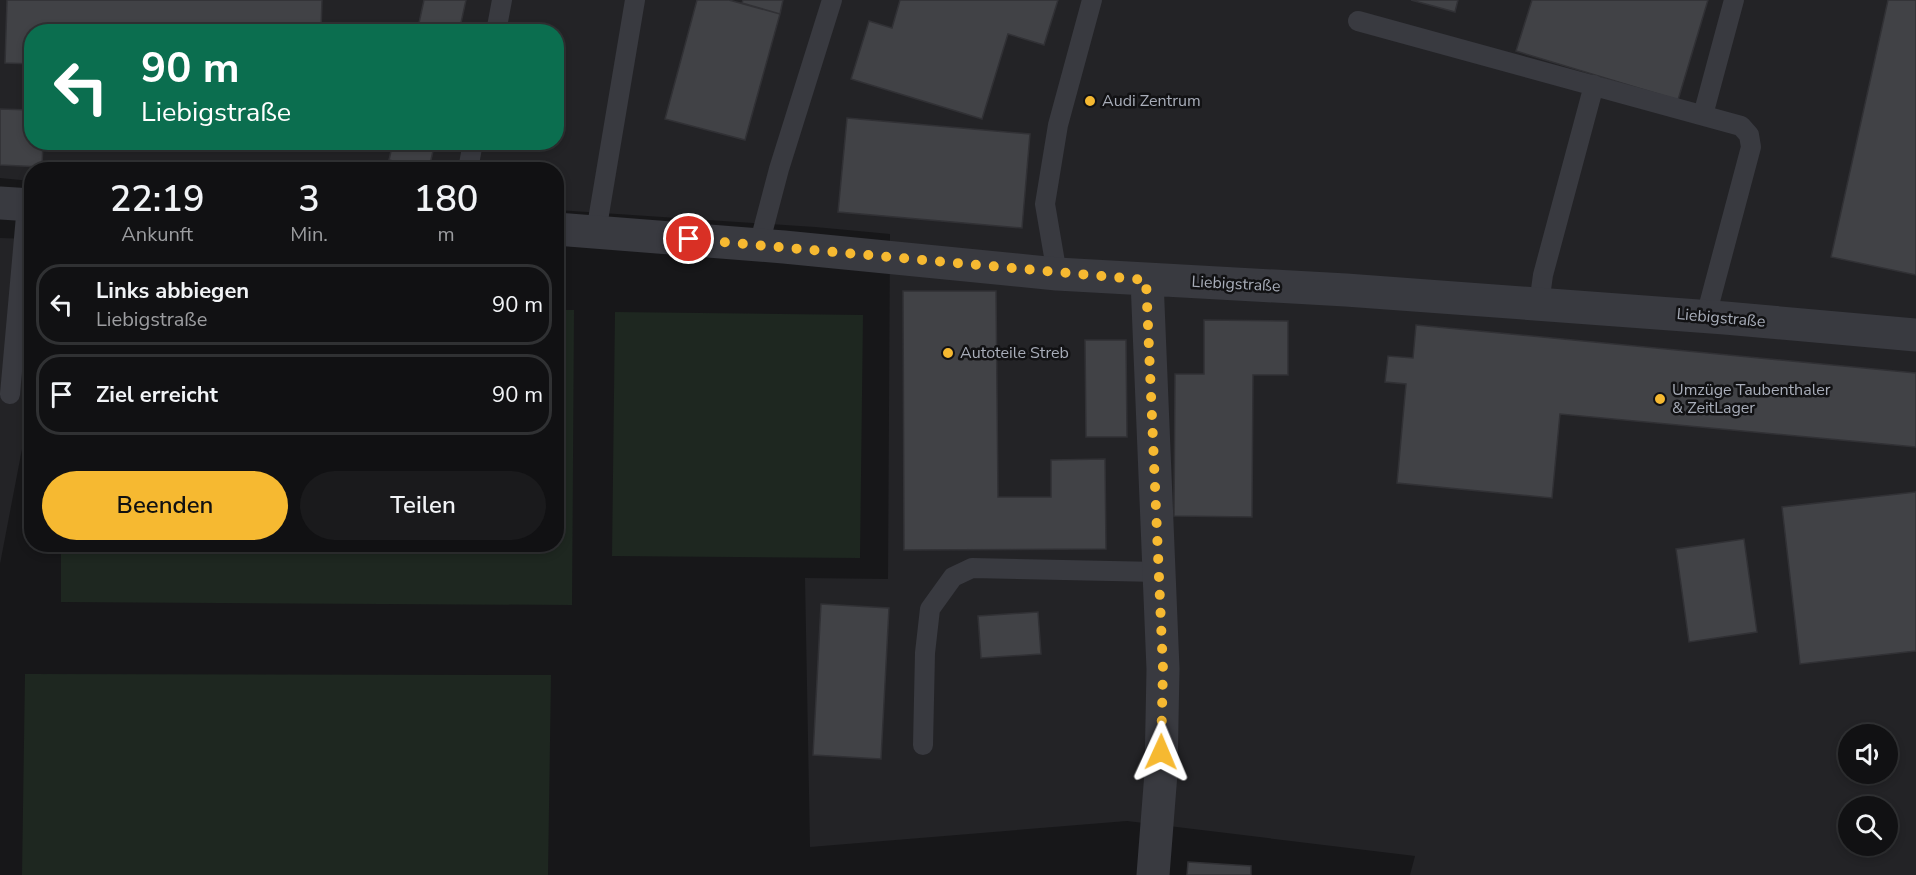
<!DOCTYPE html>
<html lang="de">
<meta charset="utf-8">
<style>
:root{--surface:#111113;--page:#1a1a1c;--text:#f1f3f6;--muted:#9c9da0;--line:#303133;--accent:#f6b931}
body{margin:0;font-family:"Nunito Sans",sans-serif;background:var(--page);color:var(--text);height:100vh;display:flex;flex-direction:column;font-size:22px;white-space:nowrap}
*{box-sizing:border-box;margin:0}
p{font-size:20px;color:var(--muted)}
.icon{flex:none;width:33px;height:33px;fill:none;stroke:currentColor;stroke-width:2;stroke-linecap:round;stroke-linejoin:round}
.map{position:relative;flex:1;overflow:hidden}
.details{position:absolute;left:24px;top:162px;width:540px;height:390px;display:flex;flex-direction:column;background:var(--surface);border-radius:24px;box-shadow:0 3px 9px #0003,0 0 0 2px var(--line)}
.details>*{flex:none}
.top-card{position:absolute;left:24px;top:24px;width:540px;height:126px;border-radius:24px;box-shadow:0 3px 9px #0003,0 0 0 2px var(--line);background:#0b6e4f;color:#fff;overflow:hidden}
.buttons{position:absolute;left:1838px;top:724px;display:grid;gap:12px}
.buttons a{display:grid;place-items:center;width:60px;height:60px;border-radius:50%;background:var(--surface);box-shadow:0 3px 9px #0003,0 0 0 2px var(--line);font-size:30px}
.pin{position:absolute;display:grid;place-items:center;width:51px;height:51px;color:#fff;margin:-26px;border:3px solid #fff;border-radius:50%;box-shadow:0 2px 6px #0007}
.me{position:absolute;width:66px;margin:-33px;rotate:1deg;stroke-linejoin:round;filter:drop-shadow(0 0 4px #0008)}
.turn{display:flex;align-items:center;gap:21px;height:126px;padding:0 18px;font-size:27px}
.turn .icon{width:78px;height:78px;stroke-width:2.5}
.turn b{display:block;font-size:42px;line-height:51px}
.eta{display:flex;justify-content:space-evenly;align-items:center;height:102px;text-align:center}
.eta b{font-size:36px;font-weight:600;line-height:42px}
.action{display:flex;gap:12px;margin-top:auto;padding:12px 18px}
.action a{flex:1;height:69px;border-radius:36px;background:var(--accent);color:#111;font-size:24px;font-weight:600;line-height:69px;text-align:center}
.action a+a{background:var(--page);color:var(--text)}
ul{padding:0;list-style:none}
li{display:flex;align-items:center;gap:18px;height:81px;margin:0 12px 9px;padding:0 6px;border:3px solid var(--line);border-radius:24px}
li div{flex:1}
li b{display:block;font-size:22px}
li em{font-style:normal}
.map>svg:first-child{display:block}
.built{fill:#232326;fill-rule:evenodd}
.green{fill:#1e2720}
.building{fill:#414246;stroke:#313135;stroke-width:1.5}
.lines{fill:none;stroke-linecap:round;stroke-linejoin:round}
.lane{stroke:#393a40;stroke-width:20}
.street{stroke:#393a40;stroke-width:33}
.route{stroke:#f6b931;stroke-width:10;stroke-dasharray:0 18}
.poi-dot{fill:#f6b931;stroke:#121214;stroke-width:2}
.labels{text-anchor:middle;dominant-baseline:central;stroke-width:5;stroke-linejoin:round;paint-order:stroke}
.poi-label{font-size:16px;fill:#a8adb9;stroke:#121214;text-anchor:start}
.street-label{font-size:16px;fill:#a8adb9;stroke:#121214}
</style>
<div class="map">
<svg width="1916" height="875" viewBox="0 0 1916 875">
<rect width="100%" height="100%" fill="#171719"/>
<path class="built" d="M0,0H1916V875H1410L1415,856L1127,821L810,847L805,578L888,579L890,234L815,227L557,210L556,170H32L31,181L0,178ZM32,32H556V142H32ZM1848,735H1887V774H1848ZM1848,807H1887V846H1848Z
M0,238L32,239L31,402L0,564Z"/>
<path class="green" d="M557,310H574L572,605L61,602V545L556,544Z
M615,312L863,315L860,558L612,556Z
M25,674L551,675L548,875H22Z"/>
<path class="building" d="M7,0H322L321,32H32V64L5,63Z
M424,0H466L459,32H417Z
M697,0H729L780,14L745,140L665,119Z
M743,0H783L780,14L742,3Z
M900,0H1058L1044,45L1008,34L982,119L851,79L869,21L892,28Z
M1411,0H1458L1455,12Z
M1532,0H1708L1678,100L1516,51Z
M1888,0H1916V275L1831,257Z
M0,109L32,110V142H43L42,167L0,165Z
M847,118L1030,134L1022,228L838,212Z
M127,142H258V150L126,145Z
M393,142H435L429,169L389,160Z
M903,291H996L998,497H1051V460L1105,459L1106,549L904,550Z
M1204,320L1288,321V375H1253L1252,517L1174,516L1175,374H1204Z
M1416,325L1916,373V447L1560,414L1552,498L1397,483L1406,384L1385,382L1388,356L1413,358Z
M1085,340H1126L1127,437H1086Z
M1916,492V651L1800,664L1782,507Z
M1744,539L1757,632L1689,642L1676,549Z
M821,604L889,608L881,759L813,755Z
M1038,612L1041,654L981,658L978,616Z
M1188,862L1251,866V875H1187Z"/>
<g class="lines">
<path class="lane" d="M1358,21L1741,126L1749,135L1751,147L1706,316
M496,32L502,0
M1703,115L1734,0
M468,170L473,142
M596,232L635,0
M759,245L779,169L832,0
M1057,274L1045,204L1058,125L1092,0
M1539,304L1543,275L1594,85
M10,394L27,205
M923,745L925,653L930,609L953,577L972,568L1159,572"/>
<path class="street" d="M0,203L32,205
M556,229L784,247L1057,274L1346,290L1725,318L1916,335
M1147,280L1163,669L1161,773L1153,875"/>
</g>
<g class="lines">
<path class="route" d="M689,239L1146,280L1163,669L1161,752"/>
</g>
<g class="poi-dot">
<circle cx="1090" cy="101" r="6"/>
<circle cx="948" cy="353" r="6"/>
<circle cx="1660" cy="399" r="6"/>
</g>
<g class="labels">
<g class="poi-label">
<text x="1102" y="101">Audi Zentrum</text>
<text x="960" y="353">Autoteile Streb</text>
<text x="1672" y="390">Umzüge Taubenthaler<tspan x="1672" dy="18">&amp; ZeitLager</tspan></text>
</g>
<g class="street-label">
<text transform="translate(1236 284) rotate(3)">Liebigstraße</text>
<text transform="translate(1721 318) rotate(5)">Liebigstraße</text>
</g>
</g>
</svg>
<div class="buttons">
<a><svg class="icon" aria-label="sound" viewBox="0 0 24 24"><path d="M4 9h4l5-4v14l-5-4H4zM17 9q2 3 0 6"/></svg></a>
<a><svg class="icon" aria-label="search" viewBox="0 0 24 24"><circle cx="10" cy="10" r="6"/><path d="M15 15l6 6"/></svg></a>
</div>
<div class="pin" style="left:689px;top:239px;background:#d93025"><svg class="icon" aria-label="arrive" viewBox="0 0 24 24"><path d="M6 21V4h12l-3 4 3 4H6"/></svg></div>
<svg class="me" style="left:1161px;top:752px" viewBox="-20 -20 40 40"><path d="M0-17L14 15 0 8-14 15z" fill="#f6b931" stroke="#fff" stroke-width="4"/></svg>
<div class="top-card">
<div class="turn"><svg class="icon" aria-label="left" viewBox="0 0 24 24"><path d="M17 20v-9H6M10 6l-5 5 5 5"/></svg><div><b>90 m</b>Liebigstraße</div></div>
</div>
<section class="details">
<div class="eta">
<div><b>22:19</b><p>Ankunft</p></div>
<div><b>3</b><p>Min.</p></div>
<div><b>180</b><p>m</p></div>
</div>
<ul>
<li><svg class="icon" aria-label="left" viewBox="0 0 24 24"><path d="M17 20v-9H6M10 6l-5 5 5 5"/></svg><div><b>Links abbiegen</b><p>Liebigstraße</p></div><em>90 m</em></li>
<li><svg class="icon" aria-label="arrive" viewBox="0 0 24 24"><path d="M6 21V4h12l-3 4 3 4H6"/></svg><div><b>Ziel erreicht</b></div><em>90 m</em></li>
</ul>
<div class="action"><a>Beenden</a><a>Teilen</a></div>
</section>
</div>
